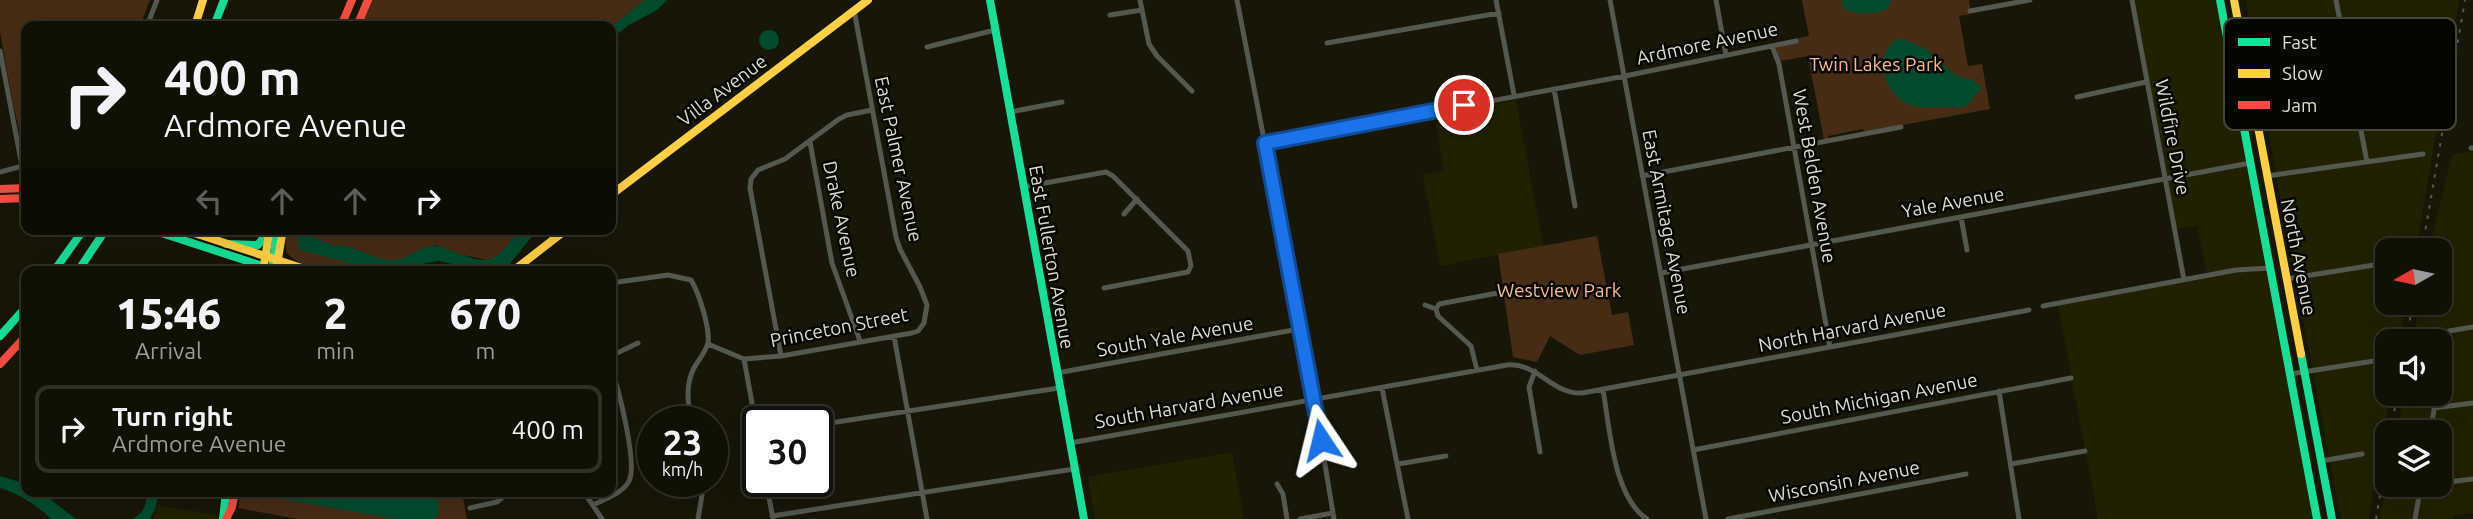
<!DOCTYPE html>
<style>
:root{--surface:#111005;--page:#1e1e13;--text:#f1f3f6;--muted:#9c9d9a;--line:#303027}
body{margin:0;font-family:Ubuntu,sans-serif;background:var(--page);color:var(--text);height:100vh;display:flex;flex-direction:column;font-size:26px;white-space:nowrap}
*{box-sizing:border-box;margin:0}
p{font-size:23px;color:var(--muted)}
.icon{flex:none;width:38px;height:38px;fill:none;stroke:currentColor;stroke-width:2;stroke-linecap:round;stroke-linejoin:round}
.map{position:relative;flex:1;overflow:hidden}
.sheet{position:absolute;left:21px;top:266px;width:595px;height:231px;display:flex;flex-direction:column;background:var(--surface);border-radius:14px;box-shadow:0 7px 28px #0002,0 0 0 2px var(--line)}
.sheet>*{flex:none}
.hud{position:absolute;left:21px;top:21px;width:595px;height:214px;border-radius:14px;box-shadow:0 7px 28px #0002,0 0 0 2px var(--line);background:#111005;color:var(--text);overflow:hidden}
.needle{width:46px;rotate:261deg}
.tools{position:absolute;left:2375px;top:238px;display:grid;gap:14px}
.tools a{display:grid;place-items:center;width:77px;height:77px;border-radius:14px;background:var(--surface);box-shadow:0 7px 28px #0002,0 0 0 2px var(--line);font-size:35px}
.speed{position:absolute;left:637px;top:406px;display:flex;gap:14px;font-size:35px;font-weight:700;text-align:center}
.speed>*{display:grid;place-content:center;width:91px;height:91px;border-radius:50%;background:var(--surface);box-shadow:0 7px 28px #0002,0 0 0 2px var(--line);line-height:1}
.speed small{font-size:18px;font-weight:400}
.speed .limit{border:4px solid #111;border-radius:10px;background:#fff;color:#111}
.pin{position:absolute;display:grid;place-items:center;width:60px;height:60px;color:#fff;margin:-30px;border:4px solid #fff;border-radius:50%;box-shadow:0 2px 7px #0007}
.me{position:absolute;width:77px;margin:-38px;rotate:350deg;stroke-linejoin:round;filter:drop-shadow(0 0 5px #0008)}
.turn{display:flex;align-items:center;gap:24px;height:147px;padding:0 28px;font-size:32px}
.turn .icon{width:91px;height:91px;stroke-width:2.5}
.turn b{display:block;font-size:49px;line-height:60px}
.lanes{display:flex;align-items:center;height:66px;padding:0 28px;background:#0003;justify-content:center;gap:35px;direction:ltr}
.lanes .off{opacity:.35}
.eta{display:flex;justify-content:space-evenly;align-items:center;height:119px;text-align:center}
.eta b{font-size:42px;font-weight:800;line-height:49px}
ul{padding:0;list-style:none}
li{display:flex;align-items:center;gap:21px;height:88px;margin:0 14px 10px;padding:0 14px;border:4px solid var(--line);border-radius:14px}
li div{flex:1}
li b{display:block;font-size:26px}
li em{font-style:normal}
.map>svg:first-child{display:block}
.built{fill:#212101}
.green{fill:#472c15}
.water{fill:#024c2e}
.lines{fill:none;stroke-linecap:round;stroke-linejoin:round}
.street{stroke:#54584f;stroke-width:5}
.fast{stroke:#16e098;stroke-width:8}
.slow{stroke:#ffcf43;stroke-width:8}
.jam{stroke:#f24e42;stroke-width:8}
.rail{stroke:#585a4e;stroke-width:2;stroke-dasharray:3.5 7;stroke-linecap:butt}
.route-casing{stroke:#114b97;stroke-width:18}
.route{stroke:#1a73e8;stroke-width:12}
.labels{text-anchor:middle;dominant-baseline:central;stroke-width:5;stroke-linejoin:round;paint-order:stroke}
.street-label{font-size:19px;fill:#dcddcb;stroke:#060600}
.park-label{font-size:19px;fill:#f7ba8c;stroke:#060600}
.key{fill:#060600;stroke:#46463d;stroke-width:2}
.key-label{font-size:19px;fill:#dcddcb}
</style>
<div class="map">
<svg width="2473" height="519" viewBox="0 0 2473 519">
<rect width="100%" height="100%" fill="#171607"/>
<path class="built" d="M2134,0H2217L2248,162L2166,177Z
M2246,0H2459L2416,250H2387V303H2406L2399,341H2387V394H2390L2369,519H2341L2279,192Z
M1516,100L1543,246L1440,266L1423,175L1444,171L1435,116Z
M2473,151V513L2454,516L2453,519H2379L2387,476V485H2440V432H2397L2404,394H2440V341H2413L2420,303H2440V250H2429L2452,154Z
M2249,164L2269,267L2207,274L2197,226L2176,229L2167,180Z
M2269,271L2313,519H2098L2058,306L2236,272Z
M1232,452L1244,519H1095L1088,477Z
M158,505L222,516V519H153Z"/>
<path class="green" d="M0,0H150L140,26H26V159L13,104L0,32Z
M370,0H645L611,27L360,26Z
M1802,0H1969L1971,14L1959,16L1968,66L1982,64L1990,109L1864,132L1863,129L1828,136V139L1824,140L1808,56L1780,61L1774,43L1809,36Z
M286,229H522L502,254L488,260L457,254L436,245L420,250L416,265L412,271C378,271 309,280 286,252Z
M1597,236L1612,315L1628,312L1634,345L1580,355L1550,336L1537,362L1513,357L1498,254Z
M241,492H462L467,519H298L238,508Z"/>
<path class="water" d="M645,0H667L657,10L629,25L611,39V27Z
M1841,0H1891L1888,8C1881,14 1856,15 1847,10C1842,8 1842,5 1841,0Z
M759 40a10 10 0 1 1 20 0a10 10 0 1 1-20 0Z
M1900,38L1926,49L1956,76L1971,80L1981,86V90C1974,94 1973,101 1967,105C1961,109 1952,107 1945,107C1936,108 1916,108 1907,104C1883,93 1872,50 1900,38Z
M522,229H538L509,265L503,269L482,271L439,261L416,265L407,271H381L299,250L296,231L335,246C347,243 373,258 387,260C405,263 416,247 433,246C441,245 447,250 454,252C498,269 495,257 522,229Z
M0,476L26,484V492H41L76,519H51C36,505 20,494 0,488Z
M147,492H158L156,507L150,519H133C145,511 146,506 147,492Z
M275,492H436L439,513L434,519H395L282,499L277,498Z"/>
<g class="lines">
<path class="street" d="M1140,0L1149,44L1157,56L1192,91
M1237,0L1314,398L1334,519
M1496,0L1514,95
M1610,0L1706,519
M1716,0L1726,55
M2132,0L2184,280
M2336,0L2367,162
M1970,11L2030,0
M1110,15L1142,10
M147,26L157,0
M1327,43L1499,13
M1772,46L1779,64L1830,347
M927,47L995,30
M0,51L22,166L23,188
M2249,76L2441,50
M1554,89L1575,206
M2077,97L2146,82
M1010,112L1062,102
M810,142L832,263L860,341
M1265,143L1625,76L1796,41
M2471,148H2473
M0,172L26,165
M1642,176L1901,127
M2267,176L2423,154
M1023,187L1106,172L1113,176L1188,251L1191,266L1188,272L1104,288
M1124,214L1137,199
M1961,217L1967,250
M1661,273L2250,163
M2286,279L2387,263
M611,283L668,275L691,280C699,293 710,328 708,343C706,351 698,361 694,368C685,385 688,403 691,422
M1425,305L1436,309
M2043,306L2236,270L2271,268
M1436,309L1438,316L1471,346L1477,370
M1436,309L1439,304L1498,293
M894,336L927,519
M708,344L744,359L781,356L912,333L918,331L924,323L927,305L920,287L900,249L896,237L854,10
M611,356L638,343
M781,356L750,188L751,179L758,170L785,159L839,119L847,115L872,110
M744,359L758,436
M1535,371L1529,387L1540,452
M1057,373L1299,329
M2290,374L2387,359
M2440,381L2449,331L2473,327
M1382,388L1408,519
M1603,390C1610,428 1613,497 1647,519
M1999,391L2019,519
M2434,408L2473,403
M817,425L1059,388
M2430,432L2437,394
M1070,443L1507,365C1537,362 1553,395 1582,393L2029,310
M1693,450L2071,378
M2321,461L2362,454
M1398,464L1446,456
M2011,464L2085,451
M766,481L773,519
M2440,483L2473,479
M1277,484L1283,494L1287,519
M522,492L544,496L572,492
M584,492L602,519
M593,505C605,499 623,493 629,481C638,464 618,387 611,367
M470,508L497,502L509,492
M772,516L1074,469
M698,519L702,495L700,481
M1300,519L1333,513
M1728,519L1966,474
M2415,519L2421,485"/>
<path class="fast" d="M990,0L1084,519
M2220,0L2317,519
M214,26L224,0
M149,229L278,271
M226,244L258,245L270,229
M273,262L277,231
M54,271L84,229
M78,271L106,229
M0,336L26,307
M2301,354L2332,519
M223,519L226,492"/>
<path class="slow" d="M2234,0L2301,354
M195,26L203,0
M611,195L868,0
M182,229L311,271
M263,271L269,234
M276,271L283,229
M513,271L567,229"/>
<path class="jam" d="M341,26L352,0
M357,26L368,0
M0,189L26,188
M0,199L26,198
M0,364L26,336
M226,519L232,507L235,492"/>
<path class="rail" d="M2422,250L2465,0
M2406,341L2413,303
M2391,432L2397,394
M2376,519L2387,454"/>
</g>
<g class="lines">
<g class="route-casing">
<path id="route" d="M1321,440L1265,143L1464,105"/>
</g>
<use href="#route" class="route"/>
</g>
<g class="labels">
<g class="street-label">
<text transform="translate(1707 43) rotate(-12)">Ardmore Avenue</text>
<text transform="translate(722 90) rotate(-37)">Villa Avenue</text>
<text transform="translate(2173 137) rotate(79)">Wildfire Drive</text>
<text transform="translate(899 159) rotate(78)">East Palmer Avenue</text>
<text transform="translate(1815 176) rotate(80)">West Belden Avenue</text>
<text transform="translate(1953 202) rotate(-10)">Yale Avenue</text>
<text transform="translate(842 219) rotate(78)">Drake Avenue</text>
<text transform="translate(1667 222) rotate(79)">East Armitage Avenue</text>
<text transform="translate(1052 257) rotate(80)">East Fullerton Avenue</text>
<text transform="translate(2299 257) rotate(79)">North Avenue</text>
<text transform="translate(839 327) rotate(-11)">Princeton Street</text>
<text transform="translate(1852 327) rotate(-11)">North Harvard Avenue</text>
<text transform="translate(1175 336) rotate(-10)">South Yale Avenue</text>
<text transform="translate(1879 398) rotate(-11)">South Michigan Avenue</text>
<text transform="translate(1189 405) rotate(-10)">South Harvard Avenue</text>
<text transform="translate(1844 481) rotate(-11)">Wisconsin Avenue</text>
</g>
<g class="park-label">
<text x="1876" y="64">Twin Lakes Park</text>
<text x="1559" y="290">Westview Park</text>
</g>
</g>
<rect x="2224" y="18" width="232" height="112" rx="10" class="key"/>
<rect x="2238" y="38" width="32" height="8" fill="#16e098"/>
<rect x="2238" y="69" width="32" height="9" fill="#ffcf43"/>
<rect x="2238" y="101" width="32" height="8" fill="#f24e42"/>
<g class="key-label">
<text x="2282" y="49">Fast</text>
<text x="2282" y="80">Slow</text>
<text x="2282" y="112">Jam</text>
</g>
</svg>
<div class="tools">
<a><svg class="needle" viewBox="-14 -14 28 28"><path d="M0-13l5 13h-10z" fill="#e53935"/><path d="M0 13l5-13h-10z" fill="#9c9d9a"/></svg></a>
<a><svg class="icon" aria-label="sound" viewBox="0 0 24 24"><path d="M4 9h4l5-4v14l-5-4H4zM17 9q2 3 0 6"/></svg></a>
<a><svg class="icon" aria-label="layers" viewBox="0 0 24 24"><path d="M12 4l9 5-9 5-9-5zM3 14l9 5 9-5"/></svg></a>
</div>
<div class="speed"><div>23<small>km/h</small></div><div class="limit">30</div></div>
<div class="pin" style="left:1464px;top:105px;background:#d93025"><svg class="icon" aria-label="arrive" viewBox="0 0 24 24"><path d="M6 21V4h12l-3 4 3 4H6"/></svg></div>
<svg class="me" style="left:1321px;top:440px" viewBox="-20 -20 40 40"><path d="M0-17L14 15 0 8-14 15z" fill="#1a73e8" stroke="#fff" stroke-width="4"/></svg>
<div class="hud">
<div class="turn"><svg class="icon" aria-label="right" viewBox="0 0 24 24"><path d="M7 20v-9h11M14 6l5 5-5 5"/></svg><div><b>400 m</b>Ardmore Avenue</div></div>
<div class="lanes"><svg class="icon off" aria-label="left" viewBox="0 0 24 24"><path d="M17 20v-9H6M10 6l-5 5 5 5"/></svg><svg class="icon off" aria-label="ahead" viewBox="0 0 24 24"><path d="M12 20V5M6 11l6-6 6 6"/></svg><svg class="icon off" aria-label="ahead" viewBox="0 0 24 24"><path d="M12 20V5M6 11l6-6 6 6"/></svg><svg class="icon" aria-label="right" viewBox="0 0 24 24"><path d="M7 20v-9h11M14 6l5 5-5 5"/></svg></div>
</div>
<section class="sheet">
<div class="eta">
<div><b>15:46</b><p>Arrival</p></div>
<div><b>2</b><p>min</p></div>
<div><b>670</b><p>m</p></div>
</div>
<ul>
<li><svg class="icon" aria-label="right" viewBox="0 0 24 24"><path d="M7 20v-9h11M14 6l5 5-5 5"/></svg><div><b>Turn right</b><p>Ardmore Avenue</p></div><em>400 m</em></li>
</ul>
</section>
</div>
